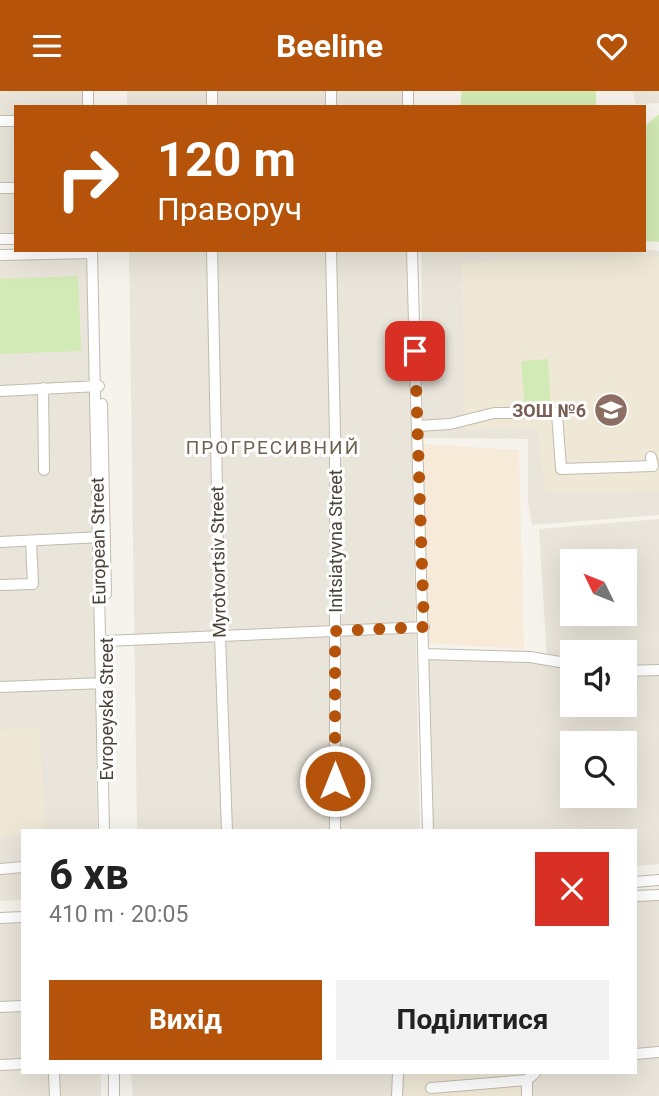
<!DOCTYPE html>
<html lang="uk">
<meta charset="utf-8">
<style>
:root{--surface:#fff;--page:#f2f2f2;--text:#222;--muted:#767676;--accent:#b45309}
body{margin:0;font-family:Roboto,sans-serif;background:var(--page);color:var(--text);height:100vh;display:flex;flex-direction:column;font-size:26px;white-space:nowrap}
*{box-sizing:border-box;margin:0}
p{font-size:23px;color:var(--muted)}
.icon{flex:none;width:38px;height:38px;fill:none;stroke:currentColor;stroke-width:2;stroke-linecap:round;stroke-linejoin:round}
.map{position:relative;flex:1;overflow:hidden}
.sheet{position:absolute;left:21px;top:738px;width:616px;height:245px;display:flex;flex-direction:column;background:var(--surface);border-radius:0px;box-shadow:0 7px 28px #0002}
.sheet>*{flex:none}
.top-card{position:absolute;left:14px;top:14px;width:632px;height:147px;border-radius:0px;box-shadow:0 7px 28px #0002;background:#b45309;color:#fff;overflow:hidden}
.needle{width:46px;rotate:313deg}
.tools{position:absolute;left:560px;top:458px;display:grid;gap:14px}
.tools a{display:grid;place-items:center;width:77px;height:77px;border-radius:0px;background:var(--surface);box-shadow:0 7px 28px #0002;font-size:35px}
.pin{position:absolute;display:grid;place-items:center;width:60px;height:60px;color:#fff;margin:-30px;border-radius:14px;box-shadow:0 4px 10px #0006}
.me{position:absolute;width:77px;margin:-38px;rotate:0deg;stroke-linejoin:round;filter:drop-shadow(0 0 5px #0008)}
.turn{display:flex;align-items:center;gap:24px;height:147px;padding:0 28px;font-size:32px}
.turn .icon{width:91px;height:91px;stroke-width:2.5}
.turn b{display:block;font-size:49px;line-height:60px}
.round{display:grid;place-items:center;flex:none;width:74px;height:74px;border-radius:0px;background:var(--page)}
.overview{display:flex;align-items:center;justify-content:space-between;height:119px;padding:0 28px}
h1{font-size:42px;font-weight:700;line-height:52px}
.cta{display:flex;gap:14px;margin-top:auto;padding:14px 28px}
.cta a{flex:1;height:80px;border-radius:0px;background:var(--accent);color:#fff;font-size:28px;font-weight:700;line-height:80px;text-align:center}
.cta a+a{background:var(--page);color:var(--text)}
header{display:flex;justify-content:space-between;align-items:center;height:91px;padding:0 28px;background:var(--accent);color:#fff;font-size:32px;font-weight:700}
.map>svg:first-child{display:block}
.residential{fill:#eae5da;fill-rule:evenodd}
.commercial{fill:#f7ead8}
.education{fill:#efe8d6}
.green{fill:#d2eab5}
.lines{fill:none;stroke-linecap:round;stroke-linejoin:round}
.minor-casing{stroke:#c2bbae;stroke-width:12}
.minor{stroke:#fff;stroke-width:10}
.route{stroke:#b45309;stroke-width:12;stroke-dasharray:0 21.6}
.labels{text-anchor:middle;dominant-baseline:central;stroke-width:6;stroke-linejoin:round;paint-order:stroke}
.education-label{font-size:18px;font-weight:bold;fill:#785e54;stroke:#fff;text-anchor:end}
.street-label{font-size:18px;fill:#4b4439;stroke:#fff}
.neighbourhood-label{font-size:19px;letter-spacing:2px;fill:#6e6250;stroke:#fff}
</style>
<header><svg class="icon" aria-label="menu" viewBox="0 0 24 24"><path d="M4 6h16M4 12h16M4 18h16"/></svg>Beeline<svg class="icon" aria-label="heart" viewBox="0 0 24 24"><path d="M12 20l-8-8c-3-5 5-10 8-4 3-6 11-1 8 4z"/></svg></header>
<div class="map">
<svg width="659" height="1005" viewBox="0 0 659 1005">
<rect width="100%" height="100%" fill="#f6f3ec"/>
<path class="residential" d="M0,0H82V16H16V143L0,144Z
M127,0H403L404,16H127Z
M632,0H659V12L636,13Z
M644,158L659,160V424L532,434L528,410V348L423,347L421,159Z
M129,159H407L420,740H137Z
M91,166L97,740H23V809L0,810V168Z
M659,428V773L635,775V740H431L428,567L547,569L539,438ZM572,471H625V523H572ZM572,562H625V614H572ZM572,653H625V705H572Z
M659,808V1005H133L131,982H635V810Z
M23,832V982H101V1005H0V833Z"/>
<path class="commercial" d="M421,353L519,359L524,558L428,552Z"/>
<path class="education" d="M659,165V400L546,401L537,339H465L462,172Z
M39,636L45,740H23V743L0,745V638Z
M405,982H533V1005H405Z"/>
<path class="green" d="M461,0H596V16H461Z
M659,23V151L644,150V36Z
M78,185L81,260L0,263V188Z
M548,268L551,319L525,321L521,270Z"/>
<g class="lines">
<g class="minor-casing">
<path id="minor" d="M88,0V16
M408,0V16
M212,16V0
M331,16V0
M0,30H16
M0,97H16
M0,148H16
M92,159L104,740
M212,159L220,545L227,740
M331,159L335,343V740
M412,159L428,740
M0,164L92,162
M43,297L44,379
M0,300L99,295
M102,313L106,503
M417,335L450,333L494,322H557L561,378L653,375L651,366
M0,451L102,446
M0,494L33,493L31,450
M106,550L424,536
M424,563L530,566L572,573
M625,580L659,579
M0,596L105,592
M0,778L23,776
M635,791L659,789
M635,805L659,804
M0,827L23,826
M0,916L23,915
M635,963L659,961
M0,974L23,973
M54,982L55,1005
M114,982V1005
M527,989V1005
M431,997L527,989L535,982
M397,1005L398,982"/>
</g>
<use href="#minor" class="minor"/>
</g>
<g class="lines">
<path class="route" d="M335,690V540L424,536L415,260"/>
</g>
<defs>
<g id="school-disc" transform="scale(1.75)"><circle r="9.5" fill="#8d6e63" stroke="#fff"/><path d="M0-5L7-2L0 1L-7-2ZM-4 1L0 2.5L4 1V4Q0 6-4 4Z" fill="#fff"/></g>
</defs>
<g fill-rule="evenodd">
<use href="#school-disc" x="611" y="319"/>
</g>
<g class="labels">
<g class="education-label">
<text x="586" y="319">ЗОШ №6</text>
</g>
<g class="street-label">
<text transform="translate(98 450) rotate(-91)">European Street</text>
<text transform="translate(335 450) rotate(-90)">Initsiatyvna Street</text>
<text transform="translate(218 471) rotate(-91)">Myrotvortsiv Street</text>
<text transform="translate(106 618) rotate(-90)">Evropeyska Street</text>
</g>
<g class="neighbourhood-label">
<text x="273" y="356">ПРОГРЕСИВНИЙ</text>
</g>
</g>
</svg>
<div class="tools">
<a><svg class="needle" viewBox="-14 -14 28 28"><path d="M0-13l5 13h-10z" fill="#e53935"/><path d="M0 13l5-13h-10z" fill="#767676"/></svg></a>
<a><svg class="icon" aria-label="sound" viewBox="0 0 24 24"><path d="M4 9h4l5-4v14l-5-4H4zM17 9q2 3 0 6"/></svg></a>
<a><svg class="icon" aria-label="search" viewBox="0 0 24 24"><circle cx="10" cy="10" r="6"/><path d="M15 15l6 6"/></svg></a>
</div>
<div class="pin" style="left:415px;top:260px;background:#d93025"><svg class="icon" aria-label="arrive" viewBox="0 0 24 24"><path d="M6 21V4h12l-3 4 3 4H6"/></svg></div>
<svg class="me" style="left:335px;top:690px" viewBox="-20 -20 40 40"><circle r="17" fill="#b45309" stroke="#fff" stroke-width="3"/><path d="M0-11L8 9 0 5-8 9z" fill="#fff"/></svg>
<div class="top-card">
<div class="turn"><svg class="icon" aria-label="right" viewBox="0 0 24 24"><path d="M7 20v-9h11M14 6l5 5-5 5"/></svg><div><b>120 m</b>Праворуч</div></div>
</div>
<section class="sheet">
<div class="overview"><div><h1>6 хв</h1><p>410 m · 20:05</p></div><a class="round" style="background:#d93025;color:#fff"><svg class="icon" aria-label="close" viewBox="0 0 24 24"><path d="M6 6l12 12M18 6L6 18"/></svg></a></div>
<div class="cta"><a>Вихід</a><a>Поділитися</a></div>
</section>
</div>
